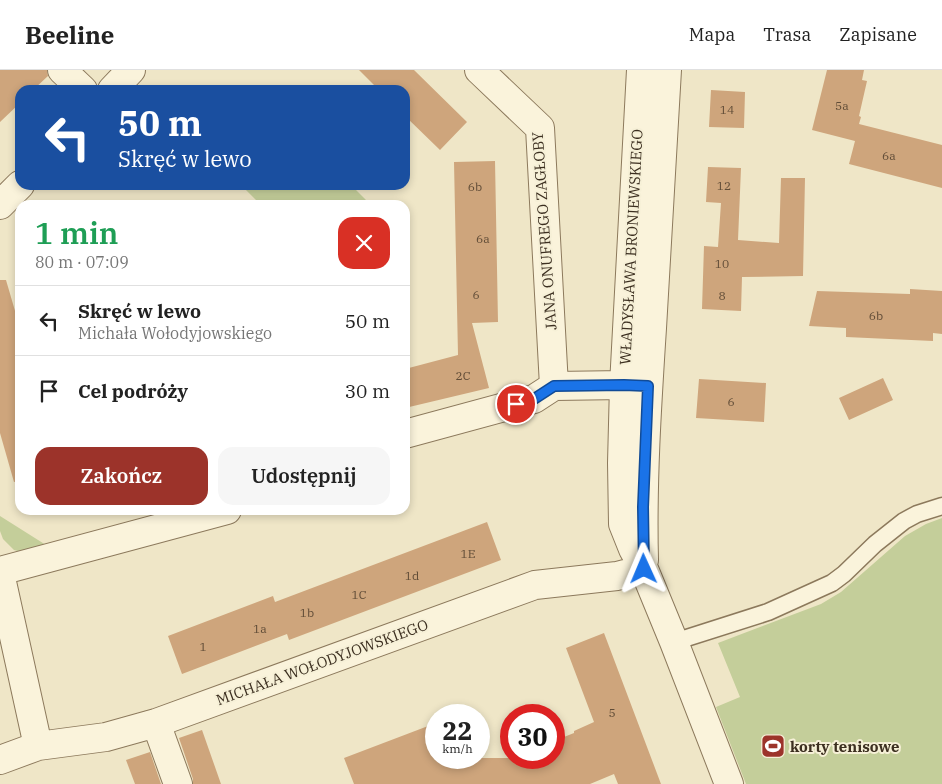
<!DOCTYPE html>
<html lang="pl">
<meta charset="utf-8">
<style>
:root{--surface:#fff;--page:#f6f6f6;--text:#222;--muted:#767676;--line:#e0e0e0;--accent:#9c332a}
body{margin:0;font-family:"IBM Plex Serif",serif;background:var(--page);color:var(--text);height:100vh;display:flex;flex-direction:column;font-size:19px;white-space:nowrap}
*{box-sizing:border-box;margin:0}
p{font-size:16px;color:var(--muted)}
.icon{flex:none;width:28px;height:28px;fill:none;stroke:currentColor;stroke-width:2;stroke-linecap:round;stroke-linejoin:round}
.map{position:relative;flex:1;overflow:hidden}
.panel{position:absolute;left:15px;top:130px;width:395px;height:315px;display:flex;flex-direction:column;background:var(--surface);border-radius:15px;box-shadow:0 2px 8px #0003}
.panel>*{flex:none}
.hud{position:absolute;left:15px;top:15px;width:395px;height:105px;border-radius:15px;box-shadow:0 2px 8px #0003;background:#1a4fa0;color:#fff;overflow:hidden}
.speed{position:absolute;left:425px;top:634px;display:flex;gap:10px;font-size:25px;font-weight:700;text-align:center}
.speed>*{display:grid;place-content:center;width:65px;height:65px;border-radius:50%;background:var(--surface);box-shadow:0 2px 8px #0003;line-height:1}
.speed small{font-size:12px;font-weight:400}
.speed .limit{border:8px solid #d22;background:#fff;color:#111}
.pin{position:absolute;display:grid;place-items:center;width:42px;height:42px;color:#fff;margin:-21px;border:2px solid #fff;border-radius:50%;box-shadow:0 1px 5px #0007}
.me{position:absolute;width:55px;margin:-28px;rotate:359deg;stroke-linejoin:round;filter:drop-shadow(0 0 4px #0008)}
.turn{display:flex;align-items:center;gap:18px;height:105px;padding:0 20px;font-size:22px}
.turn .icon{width:65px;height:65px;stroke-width:2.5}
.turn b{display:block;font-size:35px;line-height:42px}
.round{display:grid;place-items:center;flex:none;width:52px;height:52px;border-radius:15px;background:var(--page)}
.headline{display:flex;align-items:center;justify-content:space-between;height:85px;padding:0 20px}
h1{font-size:30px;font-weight:600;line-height:38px;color:#1e9e55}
.action{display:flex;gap:10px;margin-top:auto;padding:10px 20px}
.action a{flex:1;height:58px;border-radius:15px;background:var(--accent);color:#fff;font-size:20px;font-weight:600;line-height:58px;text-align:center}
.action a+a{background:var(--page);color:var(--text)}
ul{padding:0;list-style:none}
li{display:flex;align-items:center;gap:15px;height:70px;padding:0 20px;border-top:1px solid var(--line)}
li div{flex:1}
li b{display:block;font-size:19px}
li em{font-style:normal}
header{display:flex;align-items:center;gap:30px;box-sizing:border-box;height:70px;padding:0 25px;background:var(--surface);border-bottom:1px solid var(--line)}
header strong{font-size:24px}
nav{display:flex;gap:28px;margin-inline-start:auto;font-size:18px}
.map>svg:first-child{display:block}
.green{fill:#c4ce9a}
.building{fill:#cea57c}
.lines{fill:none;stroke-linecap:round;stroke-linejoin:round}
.lane-casing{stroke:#8c795c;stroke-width:19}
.street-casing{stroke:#8c795c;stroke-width:30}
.lane{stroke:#faf3db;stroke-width:16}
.street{stroke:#faf3db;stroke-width:28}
.route-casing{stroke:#114b97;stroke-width:12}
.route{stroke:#1a73e8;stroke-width:9}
.labels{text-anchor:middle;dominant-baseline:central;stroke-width:4;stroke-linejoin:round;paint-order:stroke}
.number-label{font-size:12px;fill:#604c37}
.street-label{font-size:15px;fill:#3c2f20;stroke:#f6f0d7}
.poi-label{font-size:15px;font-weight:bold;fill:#3c2f20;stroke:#f6f0d7;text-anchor:start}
</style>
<header>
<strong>Beeline</strong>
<nav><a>Mapa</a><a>Trasa</a><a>Zapisane</a></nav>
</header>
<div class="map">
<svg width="942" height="714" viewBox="0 0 942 714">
<rect width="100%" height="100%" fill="#efe6c7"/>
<path class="green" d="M241,115H351L371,135H261Z
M0,446L46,475L25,483L14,480L3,469L0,461Z
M942,448V714H746L716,637L740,627L718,573L821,534L841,522L905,466L926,454Z"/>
<path class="building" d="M0,0H47L48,6L33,20H20V33L0,52Z
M359,0H414L467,52L440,80L405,46V20H379Z
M827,0H864L862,10L867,11L859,46L861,47L859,54L942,75V118L849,94L855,71L812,60Z
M711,20L745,22L744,58L709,57Z
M495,91L498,252L472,253L489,318L405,338V299L458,285L454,92Z
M708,97L741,98L738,170L779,173L781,108H805L803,206L742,207L741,241L702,239L704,176L718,177L721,133L706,132Z
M0,210H6L20,258V411L14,412L0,363Z
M910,219L942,221V264L933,263V271L846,267V258L809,256L817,221L910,224Z
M883,308L893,330L849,350L839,328Z
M699,309L766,313L764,352L696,348Z
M487,452L501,490L289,570L287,564L182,604L168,566L273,526L275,532Z
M604,563L661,714H618L614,704L590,714H354L344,688L436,653V688H554V671L574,663V661L594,652L566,578Z
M202,660L221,714H193V709L179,668Z
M150,682L161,714H135L126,690Z"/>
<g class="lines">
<g class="lane-casing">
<path id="lane" d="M674,572L768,542L832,513L844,504L875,474L904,451L917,444L942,436"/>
</g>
<g class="street-casing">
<path id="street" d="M62,0L83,20
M479,0L540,58L554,316
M641,0L624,315L622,393L623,454L633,479L644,499L674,572L729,714
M112,20L131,0
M0,135L20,115
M405,364L534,329L554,316L624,315L642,316
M644,490C642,413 647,335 652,258C657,172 662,86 667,0
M0,501L227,440
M0,503L38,676
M156,653L178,714
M0,690L38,676L106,667L156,653L535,515L617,506L644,499"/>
</g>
<use href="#lane" class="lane"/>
<use href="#street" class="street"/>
</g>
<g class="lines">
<g class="route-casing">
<path id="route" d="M516,334L534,329L554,316L624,315L648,316L643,437L644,499"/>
</g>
<use href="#route" class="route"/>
</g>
<defs>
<g id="stadium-square" transform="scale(1.25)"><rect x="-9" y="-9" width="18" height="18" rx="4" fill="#9c332a" stroke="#f6f0d7"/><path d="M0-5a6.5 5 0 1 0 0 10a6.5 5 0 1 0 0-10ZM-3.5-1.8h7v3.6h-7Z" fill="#fff"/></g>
</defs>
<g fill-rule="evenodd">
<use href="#stadium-square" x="773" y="676"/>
</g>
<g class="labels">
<g class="number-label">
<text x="842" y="35">5a</text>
<text x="727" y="39">14</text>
<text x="889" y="85">6a</text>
<text x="724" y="115">12</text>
<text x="475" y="116">6b</text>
<text x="483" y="168">6a</text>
<text x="722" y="193">10</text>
<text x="476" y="224">6</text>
<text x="722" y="225">8</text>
<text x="876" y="245">6b</text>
<text x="463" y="305">2C</text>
<text x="731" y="331">6</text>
<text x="468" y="483">1E</text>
<text x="412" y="505">1d</text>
<text x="359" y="524">1C</text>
<text x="307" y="542">1b</text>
<text x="260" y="558">1a</text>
<text x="203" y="576">1</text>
<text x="612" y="642">5</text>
</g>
<g class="street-label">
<text transform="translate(544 161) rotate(-94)">JANA ONUFREGO ZAGŁOBY</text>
<text transform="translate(631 177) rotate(-87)">WŁADYSŁAWA BRONIEWSKIEGO</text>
<text transform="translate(322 592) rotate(-20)">MICHAŁA WOŁODYJOWSKIEGO</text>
</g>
<g class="poi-label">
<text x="790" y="676">korty tenisowe</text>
</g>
</g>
</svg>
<div class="speed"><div>22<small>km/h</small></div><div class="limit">30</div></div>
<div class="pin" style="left:516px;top:334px;background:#d93025"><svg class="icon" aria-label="arrive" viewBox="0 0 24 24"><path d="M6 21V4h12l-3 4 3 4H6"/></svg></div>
<svg class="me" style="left:644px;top:499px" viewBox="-20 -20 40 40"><path d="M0-17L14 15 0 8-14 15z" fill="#1a73e8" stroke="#fff" stroke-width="4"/></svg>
<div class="hud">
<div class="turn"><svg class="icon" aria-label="left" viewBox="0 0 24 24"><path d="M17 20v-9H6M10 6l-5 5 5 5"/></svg><div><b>50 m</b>Skręć w lewo</div></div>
</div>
<section class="panel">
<div class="headline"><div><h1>1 min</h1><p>80 m · 07:09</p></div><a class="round" style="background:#d93025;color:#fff"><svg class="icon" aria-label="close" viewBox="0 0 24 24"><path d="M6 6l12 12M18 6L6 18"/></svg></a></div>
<ul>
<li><svg class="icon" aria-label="left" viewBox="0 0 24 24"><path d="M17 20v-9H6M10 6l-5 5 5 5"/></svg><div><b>Skręć w lewo</b><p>Michała Wołodyjowskiego</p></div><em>50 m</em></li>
<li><svg class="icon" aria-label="arrive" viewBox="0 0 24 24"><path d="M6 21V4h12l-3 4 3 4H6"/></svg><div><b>Cel podróży</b></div><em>30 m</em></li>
</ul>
<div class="action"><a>Zakończ</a><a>Udostępnij</a></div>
</section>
</div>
